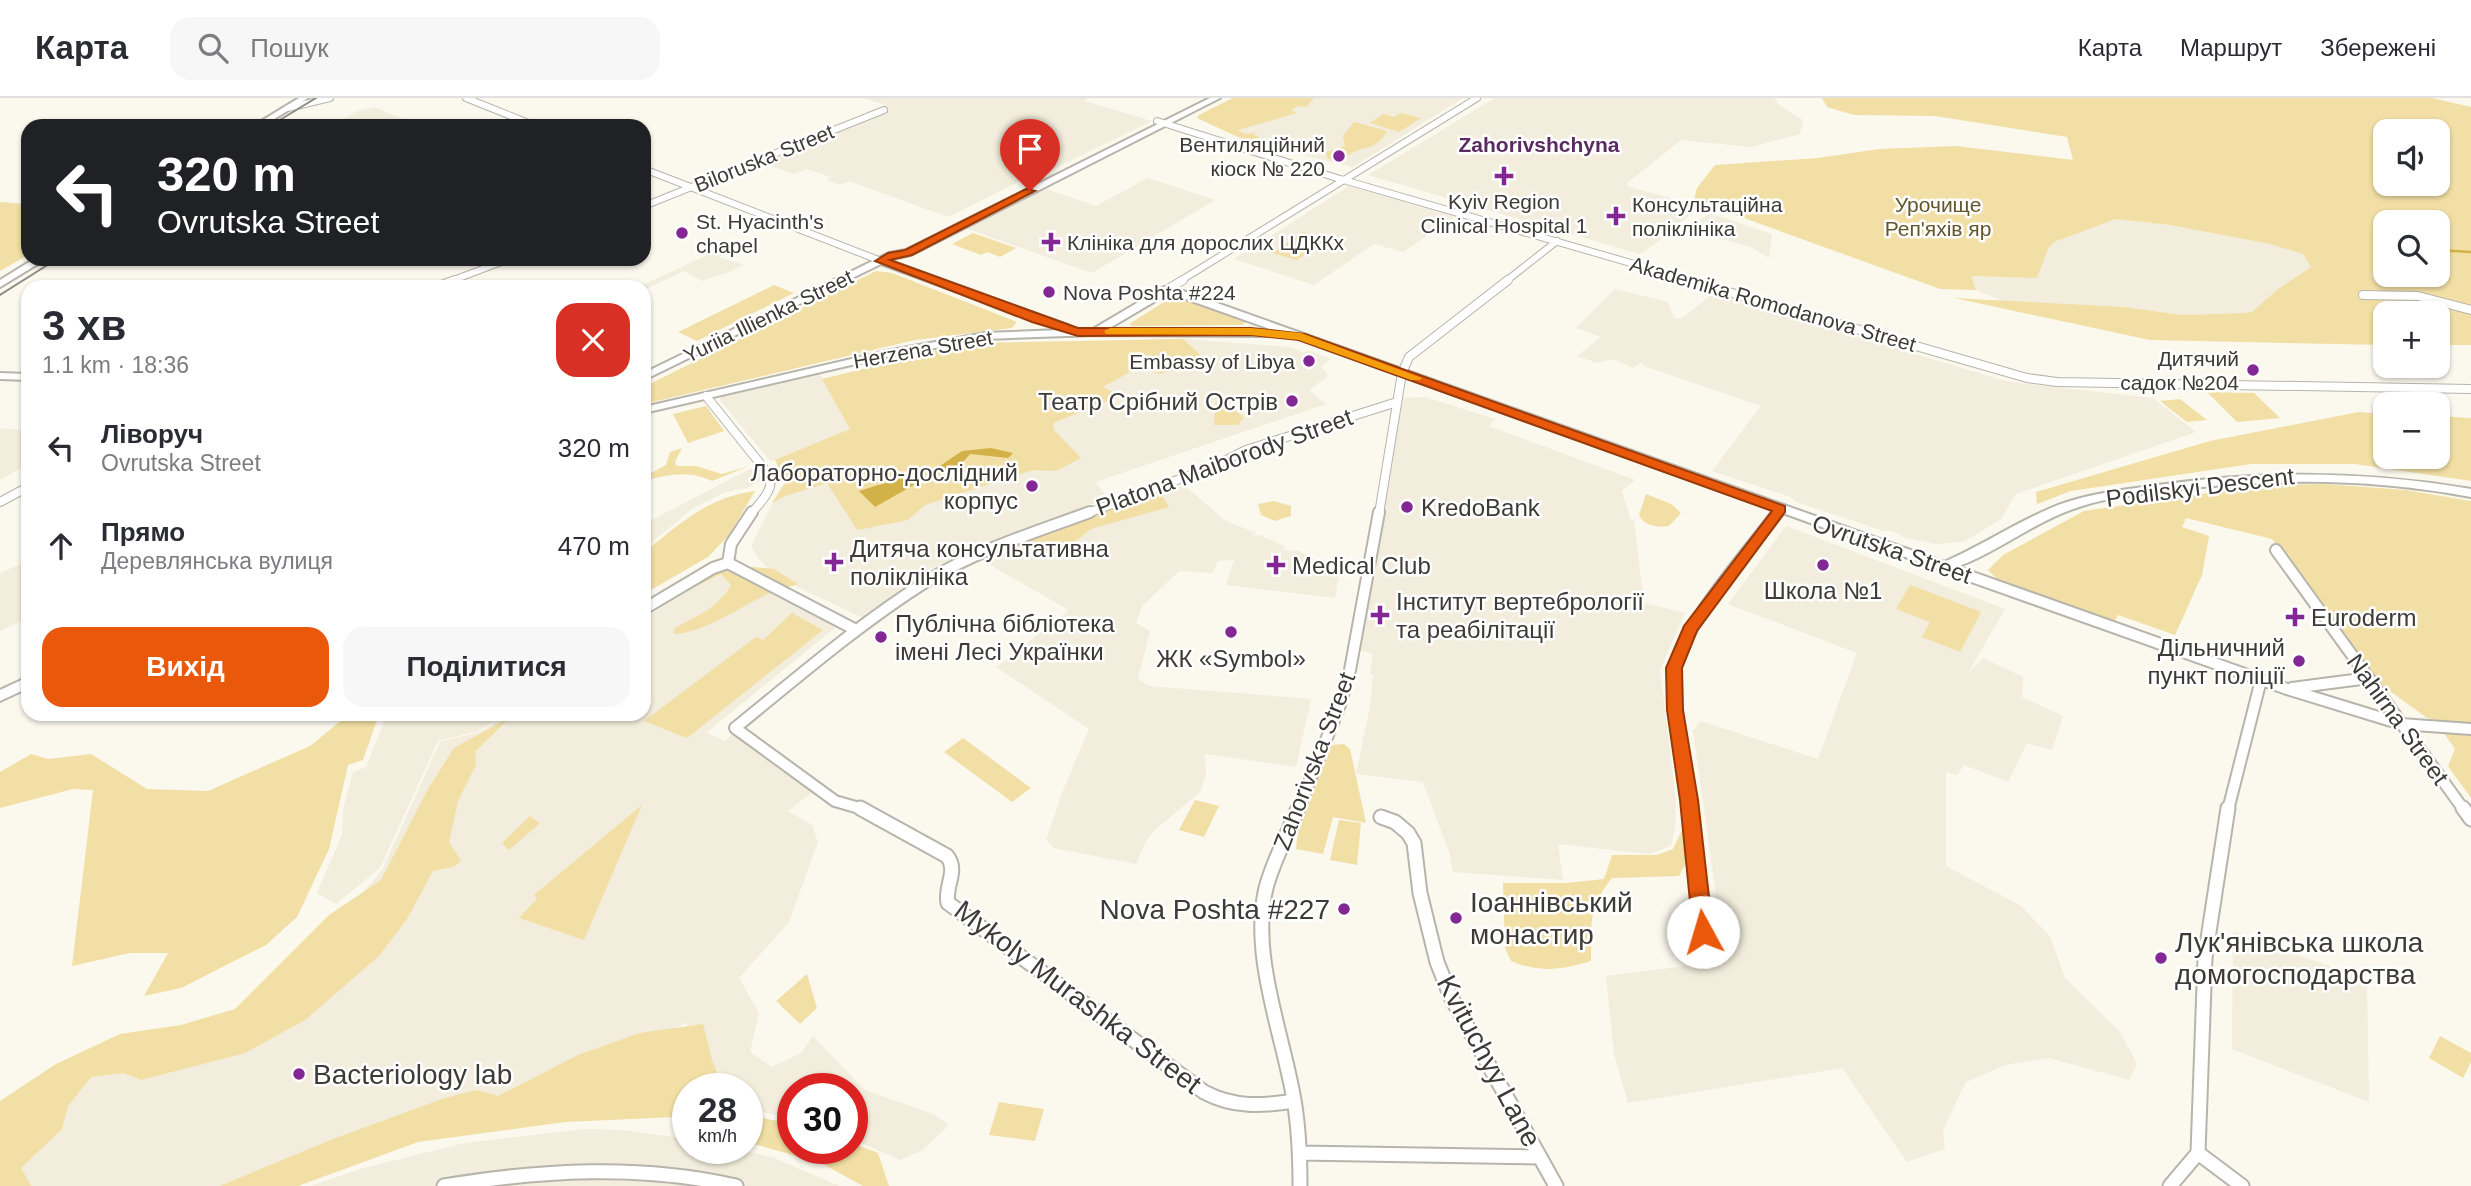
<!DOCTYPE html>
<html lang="uk">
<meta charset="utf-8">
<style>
:root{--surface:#fff;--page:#f7f7f7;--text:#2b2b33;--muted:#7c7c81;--line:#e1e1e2;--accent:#ea580c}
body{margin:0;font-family:Helvetica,sans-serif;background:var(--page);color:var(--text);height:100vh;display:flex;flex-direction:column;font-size:26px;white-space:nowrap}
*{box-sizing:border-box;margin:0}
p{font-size:23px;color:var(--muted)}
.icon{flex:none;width:38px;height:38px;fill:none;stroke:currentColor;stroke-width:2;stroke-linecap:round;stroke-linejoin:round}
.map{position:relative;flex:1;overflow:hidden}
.panel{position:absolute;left:21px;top:182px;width:630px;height:441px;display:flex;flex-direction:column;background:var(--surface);border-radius:21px;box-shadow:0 2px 5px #0004}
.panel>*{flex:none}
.guide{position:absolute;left:21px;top:21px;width:630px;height:147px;border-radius:21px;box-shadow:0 2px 5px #0004;background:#202124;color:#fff;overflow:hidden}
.controls{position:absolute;left:2373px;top:21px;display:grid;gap:14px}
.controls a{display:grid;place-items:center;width:77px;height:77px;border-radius:14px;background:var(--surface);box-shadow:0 2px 5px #0004;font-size:35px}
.speed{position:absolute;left:672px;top:975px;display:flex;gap:14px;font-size:35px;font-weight:700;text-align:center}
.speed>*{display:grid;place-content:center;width:91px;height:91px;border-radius:50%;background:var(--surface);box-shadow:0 2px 5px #0004;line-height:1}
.speed small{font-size:18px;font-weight:400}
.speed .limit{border:10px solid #d22;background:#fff;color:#111}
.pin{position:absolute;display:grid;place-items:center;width:60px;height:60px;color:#fff;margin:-72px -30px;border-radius:50% 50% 50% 0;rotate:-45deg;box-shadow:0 0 7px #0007}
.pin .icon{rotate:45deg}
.me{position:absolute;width:77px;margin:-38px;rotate:354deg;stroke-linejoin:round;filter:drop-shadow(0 0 5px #0008)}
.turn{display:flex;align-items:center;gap:24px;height:147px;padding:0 21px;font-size:32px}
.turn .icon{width:91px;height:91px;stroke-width:2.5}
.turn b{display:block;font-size:49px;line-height:60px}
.round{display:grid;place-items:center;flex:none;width:74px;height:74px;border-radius:21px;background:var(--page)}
.overview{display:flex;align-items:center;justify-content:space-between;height:119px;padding:0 21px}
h1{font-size:42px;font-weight:700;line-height:52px}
.action{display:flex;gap:14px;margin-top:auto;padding:14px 21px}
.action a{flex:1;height:80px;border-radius:21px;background:var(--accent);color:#fff;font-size:28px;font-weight:700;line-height:80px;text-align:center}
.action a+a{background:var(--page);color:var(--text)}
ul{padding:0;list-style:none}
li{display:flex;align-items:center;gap:21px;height:98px;padding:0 21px}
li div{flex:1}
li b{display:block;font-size:26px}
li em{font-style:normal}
header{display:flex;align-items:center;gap:42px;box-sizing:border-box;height:98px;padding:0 35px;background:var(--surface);border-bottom:2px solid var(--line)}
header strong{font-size:33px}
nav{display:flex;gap:38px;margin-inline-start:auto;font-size:24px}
.search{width:490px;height:63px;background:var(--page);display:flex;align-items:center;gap:18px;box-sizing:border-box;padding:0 24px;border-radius:21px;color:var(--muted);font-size:26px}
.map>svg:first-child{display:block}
.built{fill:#f2eddc}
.green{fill:#f2dfa5;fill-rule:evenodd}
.water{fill:#d1b148}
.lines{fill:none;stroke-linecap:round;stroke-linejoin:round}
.stream{stroke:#d1b148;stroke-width:2.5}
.street-far3-casing{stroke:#b7b4ac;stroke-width:8}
.street-far2-casing{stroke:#b7b4ac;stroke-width:10}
.street-far1-casing{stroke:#b7b4ac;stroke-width:14}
.street-casing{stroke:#b7b4ac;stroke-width:17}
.secondary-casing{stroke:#b7b4ac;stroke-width:4}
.street-far3{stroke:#fff;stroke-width:6}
.street-far2{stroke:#fff;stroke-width:8}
.street-far1{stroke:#fff;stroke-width:10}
.street{stroke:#fff;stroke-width:13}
.secondary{fill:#fff;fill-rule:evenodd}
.tram{stroke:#8d8c86;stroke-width:2}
.route{fill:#ea580c;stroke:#983908;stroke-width:2}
.slow{fill:#f59e0b}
.poi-dot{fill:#822793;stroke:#fff;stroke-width:2.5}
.labels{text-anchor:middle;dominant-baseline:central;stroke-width:5;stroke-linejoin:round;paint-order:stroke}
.far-poi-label{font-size:21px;fill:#3c3b38;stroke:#fff;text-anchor:start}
.far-neighbourhood-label{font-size:21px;font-weight:bold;fill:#582c61;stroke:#fff}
.far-street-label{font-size:21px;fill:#3c3b38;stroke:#fff}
.far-park-label{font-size:21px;fill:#63562b;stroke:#fff}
.poi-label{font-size:24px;fill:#3c3b38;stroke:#fff;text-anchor:start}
.street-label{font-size:24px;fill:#3c3b38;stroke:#fff}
.near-poi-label{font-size:28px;fill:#3c3b38;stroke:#fff;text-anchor:start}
.near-street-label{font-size:28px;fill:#3c3b38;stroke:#fff}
</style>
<header>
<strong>Карта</strong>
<div class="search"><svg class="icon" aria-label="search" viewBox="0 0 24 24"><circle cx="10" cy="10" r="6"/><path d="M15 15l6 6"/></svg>Пошук</div>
<nav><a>Карта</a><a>Маршрут</a><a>Збережені</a></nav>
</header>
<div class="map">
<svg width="2471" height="1088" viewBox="0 0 2471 1088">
<rect width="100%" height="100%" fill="#fbf8ee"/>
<path class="built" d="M863,0H1089L1084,3L1152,23L1031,82L1024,81L948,119L849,83L840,87L826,82L831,79L807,71L794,76L759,64L888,11L884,9L887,7Z
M1233,0H1463L1353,69L1251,45L1197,20L1199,17Z
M1495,0H1774L1779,7L1803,22L1800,36L1751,49L1681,42L1627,85L1629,89L1700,108L1667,137L1640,156L1368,77Z
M374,9L413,25L409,28H334L355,14Z
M1148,80L1215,102L1092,175L962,129L1043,90L1096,108Z
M1349,88L1454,119L1403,154L1374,146L1314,187L1234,161Z
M1709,115L1772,136L1769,160L1751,149L1687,132Z
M2116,121L2170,127L2270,146L2303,156L2311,169L2278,191L2252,214L2244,215L2182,217L2124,209L2007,205L1976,192L1970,178L2037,180L2048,151L2054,144Z
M736,147L743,150L718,159L744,167L726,175L702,183L684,173L644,192V189H638L721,151Z
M1615,191L1668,204L1674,220L1681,221L1710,198L1717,197L2009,284L2153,300L2196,334L2016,396L2001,421L1965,443L1936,446L1906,440L1892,433H1884L1796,404L1791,399L1712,373L1761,308L1644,268L1641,264L1633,270L1614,261L1597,265L1577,258L1601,239L1576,230Z
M1183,241L1291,249L1304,255L1308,252L1331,261L1321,268L1328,278L1309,292L1326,306L1095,384L1108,400L995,442L930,471L861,519L776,479L758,460L751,448L781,389L786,384L775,362L770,363L720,302L721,298L818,275L823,281L947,250L981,245Z
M1425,299L1495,321L1489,328L1635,382L1622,393L1631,422L1634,423L1644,505L1685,515L1660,572L1676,702L1675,730L1671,748L1649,756L1558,746L1563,782L1453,774L1449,754L1423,684L1356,676L1370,609L1373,576H1370L1373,556L1359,552L1402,300Z
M0,330L28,333V366L0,382Z
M754,369L766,380L747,390L725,394L692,411L644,451V426Z
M1184,387L1224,422L1256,435L1252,438L1259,437L1284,448V452L1299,453L1313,461L1341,464L1335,500L1226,487L1234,462L1218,463L1213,475L1179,473L1142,508L1136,525L1150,533L1138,581L1149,588L1311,601L1296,669L1205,656L1206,677L1200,694L1155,732L1146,743L1136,766L1054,750L1046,742L1064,690L1089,631L996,569L1066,515L1067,511L985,464L1058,429Z
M1786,428L2005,511L1968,575L1983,560L2023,579L2022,599L2063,618L2052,652L2027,645L2008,684L1964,667L1957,677L1946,674V768L2021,808L2050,838L2065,880L2120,934L2137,966L2129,982L2049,960L2005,967L1966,984L1943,1032L1945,1051L1907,1064L1842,970L1628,1005L1614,956L1606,878L1725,863L1693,632L1701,623L1818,661L1857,555L1728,506Z
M28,463V520L0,533V475Z
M722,471L837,528L707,634L724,643L735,634L814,693L788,713L812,727L818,744L789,824L739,880L759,915L750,954L772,969L801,955L813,938L865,992L933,1016L949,1027L923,1052L900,1062L852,1041V990H793V1020L747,1011V990H729L686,925L512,1009L251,1088H3L88,972L233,937L316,849L382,772L440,644L480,634L508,616H644V521Z
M395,616H505L479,633L438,643L380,770L336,806L317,795L342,737L343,712L353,674L366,669L385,622Z
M2233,833L2367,882L2369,1004L2232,951Z
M584,1031L621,1032L688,1041V1050H733L774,1060L840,1088H311L360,1071L465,1045Z"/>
<path class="green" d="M1233,0H1314L1307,8L1308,9L1298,8L1291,12L1297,15L1238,32L1245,36L1258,34L1253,36L1261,40L1249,44L1197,20L1199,17Z
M1822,0H2432L2471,9V247H2438V215H2385V247L2150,242L1954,200L2124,209L2182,217L2244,215L2252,214L2278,191L2311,169L2303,156L2270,146L2170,127L2116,121L2054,144L2048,151L2037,180L1971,178L1976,192L1940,191L1694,102L1697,90L1715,67L1818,60L1879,51L1956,48L2073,62L2067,39L1935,18L1854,17L1827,9ZM2385,33H2438V86H2385ZM2385,124H2438V177H2385Z
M1401,15L1421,20L1399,34L1370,25L1384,16L1394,19Z
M1354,24L1387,33C1379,47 1373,48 1359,52C1346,56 1342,66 1327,60L1326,54L1345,48L1343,38Z
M0,104L28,106V157L0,173Z
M1303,134L1327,141L1297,162L1272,155Z
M973,135L1016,150L1000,159L987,154L981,157L952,146Z
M876,173L892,175L1017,224L1012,230L915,242L644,306V289Z
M774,187L794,195L697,243L678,234Z
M1172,199H1181L1246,224L1242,227L1133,228L1129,226Z
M1183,241L1207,263L1160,276L1148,272L1132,273L1103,289L1121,298L1053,325L1054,332L1081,360L1056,373L1033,372L925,407L908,422L857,432L827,385L785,398L772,405L786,384L775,362L850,331L822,281L947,250L981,245Z
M2207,294L2254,295L2280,320L2237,324Z
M2180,301L2207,322L2187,324L2160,303Z
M1220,302L1244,319L1238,327H1214L1215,306Z
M706,308L724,333L688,345L673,316Z
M2359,314L2385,316V359H2438V318L2471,320V383L2355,366H2251L2071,393L2037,406L2036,394L2210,343Z
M682,350L675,364L677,368H696L722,376L749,368L712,383C690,372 668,376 644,383V375L653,374L666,367L670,354Z
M2323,386L2405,392L2471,403V700L2448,668L2455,651L2435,622L2427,620L2379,585L2272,441L2186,420L2182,429L2209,438L2202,477L2175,537L2118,517L2115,523L1997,481L1988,472L2003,457L2084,413L2264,387Z
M755,393L729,437L708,459L644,496V454C680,426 708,399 755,393Z
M1646,396L1671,406L1681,415L1669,428C1658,430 1644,428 1639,417Z
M1154,397L1163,399L1169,409L1091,431L1062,454L1048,457L1040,449L1024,454L1015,448L1058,429Z
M1274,403L1291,408V418L1275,423L1261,417L1258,406Z
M753,469L774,471L798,486C786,490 772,493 761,499C738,511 700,536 673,536L675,530C697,518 719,509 731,487L721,476L658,507L718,470Z
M1910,487L1981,514L1960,554L1922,539L1930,524L1896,511Z
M792,515L823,532L687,640L644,623L756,539L763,542Z
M349,616H386L377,622L363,662L348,667L329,751L297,819L266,847L181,890L144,898L168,855H130L72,868L93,692L73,691L0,710V674L31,656L48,661L91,656L147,691L208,693L310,648Z
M509,620L475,654L476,667L458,703L449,744L461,763L453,769L433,773L407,821L379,858L305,922L245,955L141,982L124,975L91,979L68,1008L62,1031L21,1070L31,1088H0V1003L56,966L120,936L181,927L235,911L329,817L381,782L428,691L454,650Z
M963,640L1031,690L1012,704L944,654Z
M1344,646L1350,651L1366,725L1333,719L1323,756L1296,751L1298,731L1331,647Z
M1195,702L1219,708L1204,739L1179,732Z
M642,707L584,842L519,820L537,801L534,797Z
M530,718L540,725L509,752L502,745Z
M1339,722L1361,725L1357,767L1330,762Z
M1683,730L1687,734L1686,765L1679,778L1612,780C1587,812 1592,825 1591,863C1562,872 1539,875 1511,863L1505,850L1503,785H1567L1604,781L1612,757H1657L1673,751Z
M807,876L817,910L800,926L776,903Z
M703,926L712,962L724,990H688V1023L675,1019L565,1024L418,1044L298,1088H220L333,1041L442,1001L476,992L498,998L578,957L640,935Z
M2440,938L2471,955V964L2463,980L2429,960Z
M999,1004L1044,1011L1035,1043L989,1037Z
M747,1017L793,1026V1050H852V1045L878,1055L889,1088H863L821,1065L747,1044Z"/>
<path class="water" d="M991,350L1013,355L1008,360L970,356L954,374L946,379L934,372L962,353Z
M914,376L919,384L875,409L859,393Z"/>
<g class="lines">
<path class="stream" d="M2438,152L2471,154"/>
<g class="street-far3-casing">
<path id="street-far3" d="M466,0L536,28
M288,10L330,0
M1157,23L1340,81L1693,183
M644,71L881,163
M644,108L884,12
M451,183L509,161
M1180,183L1477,0
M1506,183L1557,143"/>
</g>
<g class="street-far2-casing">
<path id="street-far2" d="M1687,182L2027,280L2057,284L2471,291
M436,189L455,182
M1168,191L1183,182
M2363,197L2418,198L2471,212
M706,298L770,378C774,393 759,405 751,416
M0,404L28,389
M1085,416L1210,370L1246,352L1397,304
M1379,416L1402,275L1409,259L1508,182
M1777,416L1780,411"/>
</g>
<g class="street-far1-casing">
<path id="street-far1" d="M752,414L731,446L728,465L856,532
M2276,452L2464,712
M1944,469L2287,591L2401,626L2471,631
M644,511L713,470L728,465
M2292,590L2369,580
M866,712L835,703L735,630C798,579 859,526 927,483C977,452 1036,434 1090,414
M1298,712L1340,607L1350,572L1379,414
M1689,712C1685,677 1667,600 1675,569C1686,523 1749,453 1778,414
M2228,712L2261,582"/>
</g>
<g class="street-casing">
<path id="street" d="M860,710L947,758C959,773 944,788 948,805L1204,994C1234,1010 1262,1008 1294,1003
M1298,710C1288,736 1273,763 1266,790C1250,856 1283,937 1294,1002C1299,1031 1300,1059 1300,1088
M1689,710L1703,834
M2463,710L2471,721
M1381,719L1395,724L1408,735L1414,745L1420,795L1437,864L1451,899L1556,1088
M1300,1055L1540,1059
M2198,1055L2205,860L2228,710
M2198,1055L2242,1088
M444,1088C541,1072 640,1066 736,1088
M2170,1088L2198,1055"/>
</g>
<g class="secondary-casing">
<path id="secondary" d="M299,0H308L263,28H253Z
M1210,0H1220L911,157L888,162L1070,228V232L1093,231L1164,189H1172L1944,464C1983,447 2018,423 2058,407C2090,395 2124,392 2158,387C2263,372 2366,373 2471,391V399C2369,380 2276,380 2173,392C2142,396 2109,399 2079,409C2031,424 1992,460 1944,473L1276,233V237L1272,238L1095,237L985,241L886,259L644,315V309L886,253L985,235L1062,232L881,166L644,282V275L889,155L906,152ZM1169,195L1273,232L1108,231Z
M34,161H46L0,189V182Z
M0,275L28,276V282L0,281Z
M28,579V590L0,603V592Z"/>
</g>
<use href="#street-far3" class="street-far3"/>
<use href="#street-far2" class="street-far2"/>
<use href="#street-far1" class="street-far1"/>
<use href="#street" class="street"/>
<use href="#secondary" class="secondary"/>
<path class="tram" d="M270,28L316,0
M0,197L57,161"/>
</g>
<path class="route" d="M1026,91L1035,93L912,157L890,162L1078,230H1251L1305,236L1785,408V414L1697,533L1682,570L1683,612L1698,702L1713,834L1710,839L1703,842L1696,839L1693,834L1680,702L1667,612L1666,570L1684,528L1772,413L1299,242L1251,237L1078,238L1032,224L875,163L888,155L905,152Z"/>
<path class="slow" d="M1110,230H1251L1301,235L1422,280L1420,282H1411L1299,242L1251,237L1106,236L1104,233Z"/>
<g class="poi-dot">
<circle cx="1339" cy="58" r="7"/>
<path d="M1500.5 67.5h7v7h7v7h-7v7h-7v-7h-7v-7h7z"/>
<path d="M1612.5 107.5h7v7h7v7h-7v7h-7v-7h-7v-7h7z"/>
<circle cx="682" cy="135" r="7"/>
<path d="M1047.5 133.5h7v7h7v7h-7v7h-7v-7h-7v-7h7z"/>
<circle cx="1049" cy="194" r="7"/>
<circle cx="1309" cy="263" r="7"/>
<circle cx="2253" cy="272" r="7"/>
<circle cx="1292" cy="303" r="7"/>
<circle cx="1032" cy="388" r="7"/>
<circle cx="1407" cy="409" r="7"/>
<path d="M830.5 453.5h7v7h7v7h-7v7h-7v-7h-7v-7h7z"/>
<path d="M1272.5 456.5h7v7h7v7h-7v7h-7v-7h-7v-7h7z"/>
<circle cx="1823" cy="467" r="7"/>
<path d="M1376.5 506.5h7v7h7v7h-7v7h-7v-7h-7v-7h7z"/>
<path d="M2291.5 508.5h7v7h7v7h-7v7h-7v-7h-7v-7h7z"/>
<circle cx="1231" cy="534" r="7"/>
<circle cx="881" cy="539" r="7"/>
<circle cx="2299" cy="563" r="7"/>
<circle cx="1344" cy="811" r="7"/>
<circle cx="1456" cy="820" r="7"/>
<circle cx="2161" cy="860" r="7"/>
<circle cx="299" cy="976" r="7"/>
</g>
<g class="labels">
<g class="far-poi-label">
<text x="1325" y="46" text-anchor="end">Вентиляційний<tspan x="1325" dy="24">кіоск № 220</tspan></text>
<text x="1504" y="103" text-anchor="middle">Kyiv Region<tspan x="1504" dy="24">Clinical Hospital 1</tspan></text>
<text x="1632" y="106">Консультаційна<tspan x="1632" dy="24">поліклініка</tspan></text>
<text x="696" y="123">St. Hyacinth's<tspan x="696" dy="24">chapel</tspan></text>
<text x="1067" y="144">Клініка для дорослих ЦДККх</text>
<text x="1063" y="194">Nova Poshta #224</text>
<text x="2239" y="260" text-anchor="end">Дитячий<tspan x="2239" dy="24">садок №204</tspan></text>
<text x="1295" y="263" text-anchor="end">Embassy of Libya</text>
</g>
<g class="far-neighbourhood-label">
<text x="1539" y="46">Zahorivshchyna</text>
</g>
<g class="far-street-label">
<text transform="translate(764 60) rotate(-22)">Biloruska Street</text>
<text transform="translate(1773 206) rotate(16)">Akademika Romodanova Street</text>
<text transform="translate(768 218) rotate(-26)">Yuriia Illienka Street</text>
<text transform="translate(923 251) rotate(-10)">Herzena Street</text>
</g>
<g class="far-park-label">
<text x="1938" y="106">Урочище<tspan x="1938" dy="24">Реп'яхів яр</tspan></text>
</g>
<g class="poi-label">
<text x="1278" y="303" text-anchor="end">Театр Срібний Острів</text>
<text x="1018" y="374" text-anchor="end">Лабораторно-дослідний<tspan x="1018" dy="28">корпус</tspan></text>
<text x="1421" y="409">KredoBank</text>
<text x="850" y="450">Дитяча консультативна<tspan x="850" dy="28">поліклініка</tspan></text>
<text x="1292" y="467">Medical Club</text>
<text x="1823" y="492" text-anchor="middle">Школа №1</text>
<text x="1396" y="503">Інститут вертебрології<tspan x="1396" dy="28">та реабілітації</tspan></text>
<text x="2311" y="519">Euroderm</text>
<text x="895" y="525">Публічна бібліотека<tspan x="895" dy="28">імені Лесі Українки</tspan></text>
<text x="2285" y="549" text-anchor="end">Дільничний<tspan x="2285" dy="28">пункт поліції</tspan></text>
<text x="1231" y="560" text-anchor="middle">ЖК «Symbol»</text>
</g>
<g class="street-label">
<text transform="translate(1224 364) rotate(-20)">Platona Maiborody Street</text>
<text transform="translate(2200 389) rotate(-7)">Podilskyi Descent</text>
<text transform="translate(1892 451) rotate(19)">Ovrutska Street</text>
<text transform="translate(2398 621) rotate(54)">Nahirna Street</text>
<text transform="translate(1314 663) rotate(-69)">Zahorivska Street</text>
</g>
<g class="near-poi-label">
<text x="1470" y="804">Іоаннівський<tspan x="1470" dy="32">монастир</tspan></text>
<text x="1330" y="811" text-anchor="end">Nova Poshta #227</text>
<text x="2175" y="844">Лук'янівська школа<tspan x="2175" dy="32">домогосподарства</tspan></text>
<text x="313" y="976">Bacteriology lab</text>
</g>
<g class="near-street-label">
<text transform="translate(1078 899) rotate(37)">Mykoly Murashka Street</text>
<text transform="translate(1489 963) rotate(62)">Kvituchyy Lane</text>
</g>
</g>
</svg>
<div class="controls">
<a><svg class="icon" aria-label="sound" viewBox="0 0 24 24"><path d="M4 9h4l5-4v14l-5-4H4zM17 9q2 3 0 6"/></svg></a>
<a><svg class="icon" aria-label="search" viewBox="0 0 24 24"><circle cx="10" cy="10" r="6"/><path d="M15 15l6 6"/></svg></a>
<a>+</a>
<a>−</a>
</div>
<div class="speed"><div>28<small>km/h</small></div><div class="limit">30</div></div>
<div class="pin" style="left:1030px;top:93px;background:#d93025"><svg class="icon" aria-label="arrive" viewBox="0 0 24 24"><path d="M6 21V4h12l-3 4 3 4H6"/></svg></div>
<svg class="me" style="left:1703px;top:834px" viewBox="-20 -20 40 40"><circle r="19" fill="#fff"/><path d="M0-13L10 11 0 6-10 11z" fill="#ea580c"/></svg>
<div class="guide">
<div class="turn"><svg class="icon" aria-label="left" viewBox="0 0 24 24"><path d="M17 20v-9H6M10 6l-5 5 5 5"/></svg><div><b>320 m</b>Ovrutska Street</div></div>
</div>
<section class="panel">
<div class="overview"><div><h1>3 хв</h1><p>1.1 km · 18:36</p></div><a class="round" style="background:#d93025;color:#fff"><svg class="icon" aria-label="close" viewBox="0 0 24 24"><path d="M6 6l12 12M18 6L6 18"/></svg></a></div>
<ul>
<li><svg class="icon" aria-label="left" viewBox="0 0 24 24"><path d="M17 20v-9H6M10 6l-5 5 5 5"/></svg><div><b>Ліворуч</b><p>Ovrutska Street</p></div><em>320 m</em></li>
<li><svg class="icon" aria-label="ahead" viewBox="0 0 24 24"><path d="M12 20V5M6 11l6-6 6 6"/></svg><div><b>Прямо</b><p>Деревлянська вулиця</p></div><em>470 m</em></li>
</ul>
<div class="action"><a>Вихід</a><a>Поділитися</a></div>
</section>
</div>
